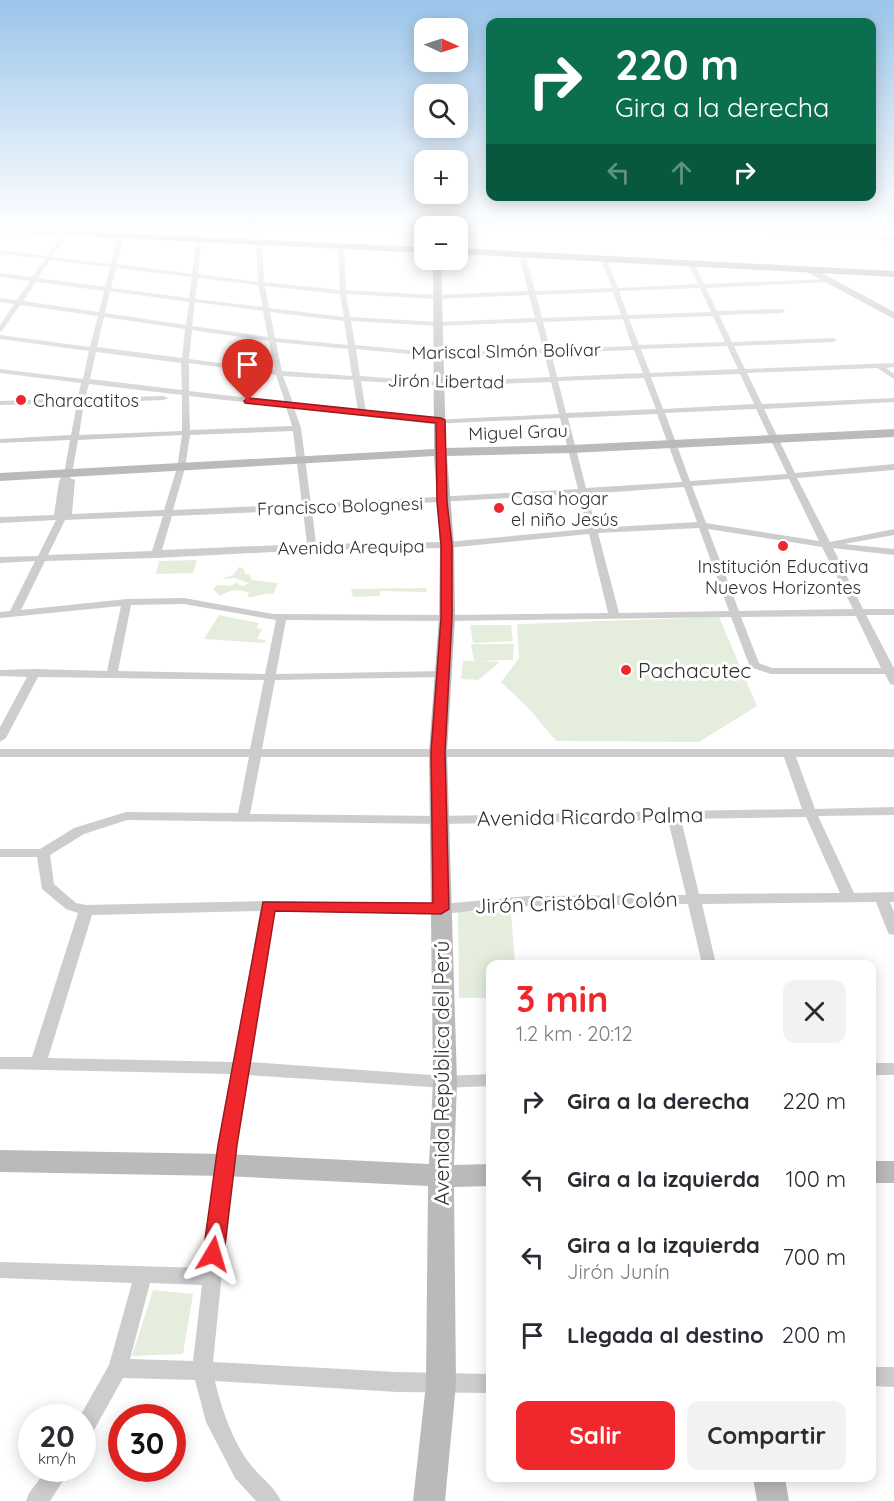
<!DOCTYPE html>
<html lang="es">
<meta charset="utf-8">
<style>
:root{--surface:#fff;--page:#f2f2f3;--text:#2b2b33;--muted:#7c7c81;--accent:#f0282e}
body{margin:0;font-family:Quicksand,sans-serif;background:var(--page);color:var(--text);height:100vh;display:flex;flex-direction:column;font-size:22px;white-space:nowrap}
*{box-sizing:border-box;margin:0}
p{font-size:20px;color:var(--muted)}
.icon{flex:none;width:33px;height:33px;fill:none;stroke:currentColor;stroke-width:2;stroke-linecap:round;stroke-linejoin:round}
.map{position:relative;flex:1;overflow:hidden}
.panel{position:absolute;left:486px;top:960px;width:390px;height:522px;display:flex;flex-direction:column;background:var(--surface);border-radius:12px;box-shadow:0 3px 15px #0003}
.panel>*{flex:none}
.top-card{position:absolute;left:486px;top:18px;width:390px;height:183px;border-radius:12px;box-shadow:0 3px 15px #0003;background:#0b6e4f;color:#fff;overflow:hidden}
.needle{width:39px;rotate:93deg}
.controls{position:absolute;left:414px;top:18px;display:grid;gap:12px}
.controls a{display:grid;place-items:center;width:54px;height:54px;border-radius:12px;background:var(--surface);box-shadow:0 3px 15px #0003;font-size:30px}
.speed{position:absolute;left:18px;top:1404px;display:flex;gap:12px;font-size:30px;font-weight:700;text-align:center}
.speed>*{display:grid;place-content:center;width:78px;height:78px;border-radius:50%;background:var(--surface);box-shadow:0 3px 15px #0003;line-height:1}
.speed small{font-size:15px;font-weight:400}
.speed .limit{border:9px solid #d22;background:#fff;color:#111}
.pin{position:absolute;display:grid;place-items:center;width:51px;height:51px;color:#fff;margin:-62px -26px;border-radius:50% 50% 50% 0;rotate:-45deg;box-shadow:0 0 6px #0007}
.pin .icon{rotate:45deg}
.me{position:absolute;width:66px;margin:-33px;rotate:7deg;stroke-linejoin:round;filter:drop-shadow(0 0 4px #0008)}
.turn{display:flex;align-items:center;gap:21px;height:126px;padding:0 30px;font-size:27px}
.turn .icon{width:78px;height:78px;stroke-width:2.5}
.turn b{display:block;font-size:42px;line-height:51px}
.lanes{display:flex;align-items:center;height:57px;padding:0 30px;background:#0003;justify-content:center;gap:30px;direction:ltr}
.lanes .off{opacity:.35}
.round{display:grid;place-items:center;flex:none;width:63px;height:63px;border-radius:12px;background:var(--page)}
.overview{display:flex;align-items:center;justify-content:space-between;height:102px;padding:0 30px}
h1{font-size:36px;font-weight:700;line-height:45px;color:var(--accent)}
.cta{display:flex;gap:12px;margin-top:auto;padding:12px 30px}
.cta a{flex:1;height:69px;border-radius:12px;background:var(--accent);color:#fff;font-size:24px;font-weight:700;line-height:69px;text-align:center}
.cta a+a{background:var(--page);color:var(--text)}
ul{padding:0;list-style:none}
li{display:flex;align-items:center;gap:18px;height:78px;padding:0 30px}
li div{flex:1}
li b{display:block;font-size:22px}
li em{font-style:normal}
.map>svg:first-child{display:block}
.green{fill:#e5eedd}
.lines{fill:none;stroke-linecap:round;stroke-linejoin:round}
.street{fill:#cdcdcd;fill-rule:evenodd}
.secondary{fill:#bababa;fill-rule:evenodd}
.highway{fill:#979797;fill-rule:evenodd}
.route{fill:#f0282e;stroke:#9c1a1e;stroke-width:1.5}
.poi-dot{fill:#f0282e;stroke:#fff;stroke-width:2}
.labels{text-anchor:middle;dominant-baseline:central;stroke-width:6;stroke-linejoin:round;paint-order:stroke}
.far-street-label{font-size:18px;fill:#303030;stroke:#fff}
.far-poi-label{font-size:18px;fill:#303030;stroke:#fff;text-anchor:start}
.poi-label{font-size:21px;fill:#303030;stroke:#fff;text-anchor:start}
.street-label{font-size:21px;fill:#303030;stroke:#fff}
</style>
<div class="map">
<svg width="894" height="1501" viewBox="0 0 894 1501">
<rect width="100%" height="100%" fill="#fff"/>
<path class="green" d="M197,560L193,573L156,574L159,561Z
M239,567L244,569L245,574L250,575L252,580L278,583L273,594C263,593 256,597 247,597L249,592C239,590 229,589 220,596L213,589L217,585L230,586L240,581L237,584L243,586L249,583L234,578L221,579L233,575Z
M426,588L427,592L381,591L379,596L353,597L351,589Z
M219,615L259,623L257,628L262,629L257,639L266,640L264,643L204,639Z
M719,617L757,706L699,742L556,741L531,711L501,682L519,658L517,624Z
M470,625H511L513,641L473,643Z
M471,644H514L513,660L480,661L500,662L478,680L461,679L463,661H474Z
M458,912H511L515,964H490V998H459Z
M153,1290L193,1294L183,1354L132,1356Z"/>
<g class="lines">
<path class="street" d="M88,228H95L86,234H82V232Z
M66,230L69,232L52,257L111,264L118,235L121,233L124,235L117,264L192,274L196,239L199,237L202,239L198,274L258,282L256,242L259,240L262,242L264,282L340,290L338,246L341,244L344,246L346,290L436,295L528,291L519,254L522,252L525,254L535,291L612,288L601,259L604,257L607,259L618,288L698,284L688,263L691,261L694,263L704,284L829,279L831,282L706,288L717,311L782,309L785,311L782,313L719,315L732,342L834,338L837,340L834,342L734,346L745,369L894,363V367L886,368L894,374V379L877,368L747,373L762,404L894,398V402L764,409L795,473L894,464V470L797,478L830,542L894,529V535L844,544L894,549V555L833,548L863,609H894V615H866L894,668V685L890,684L885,674H771L750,667L731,617L447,621L286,620L276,674L444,671L450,674L444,677L275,680L262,749H894V757H796L815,809L894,807V815L818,816L854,893L894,892V902H890L894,912V935L889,934L887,930L876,902L702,904L716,964H702L688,904L528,906L441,914L274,911L249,1062L445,1076L490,1074V1086L445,1088L247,1075L233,1165L213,1362L397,1372L490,1374V1393L397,1392L215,1381C221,1408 233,1442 250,1464C260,1477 274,1486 281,1501H256L235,1478L206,1422L195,1380L123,1378L89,1439L82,1442V1418H79L109,1365L132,1283L0,1278V1262L204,1268L215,1165L231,1074L0,1069V1057H32L78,913L66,909L42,889L37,857H0V849H40L74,828L126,812L238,813L249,757H0V749H250L264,680L38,677L6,738L0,742V727L27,677L0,676V670L35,669L107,671L121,606L0,618V612L10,611L35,561L0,563V557L38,556L56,520L0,523V517L54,515L59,481L64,474L70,440L0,443V439L71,435L77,403L0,405V401L78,398L81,383L0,373V369L83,379L89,351L0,339V335L90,347L98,316L20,305L2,331L0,332V325L14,304L0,302V298L17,300L30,281L0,277V273L32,277L45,259L0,254V250L47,256ZM50,260L110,267L105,287L38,278ZM116,268L192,277L189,298L111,288ZM198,278L258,285L263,307L195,299ZM36,282L104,291L99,312L23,301ZM265,286L340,294L344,317L269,308ZM700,288L711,312L628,315L619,291ZM110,291L189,302L186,325L105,313ZM613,292L621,315L542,318L536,295ZM346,294L436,299L529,295L535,318L438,322L350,317ZM195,302L263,311L268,337L192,326ZM270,312L344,321L348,345L275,338ZM713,316L725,342L639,345L629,319ZM104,317L185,329L182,358L97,347ZM623,319L632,346L550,349L543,322ZM351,321L438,326L536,322L543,349L440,353L355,345ZM192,330L269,341L275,370L189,359ZM276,342L348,349L352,376L282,371ZM727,346L738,369L650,373L641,349ZM356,349L440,357L544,353L550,377L441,382L360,376ZM634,350L643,373L557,377L551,353ZM96,352L181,363L182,390L90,379ZM189,363L276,375L285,402L189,391ZM740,374L754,404L663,409L651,377ZM283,376L353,380L358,411L293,403ZM644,378L656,409L566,413L558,381ZM361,381L441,386L551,382L559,414L432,420L366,412ZM89,384L182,395V431L79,435L84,403L164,400L168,398L164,396L85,398ZM189,396L286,407L292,426L190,430ZM294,408L432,424L560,418L578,489L311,504L301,428ZM756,409L787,474L690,481L665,413ZM657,414L682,482L586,488L568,418ZM293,431L302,504L173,510L185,468L190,435ZM182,435L177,468L164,510L72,514L75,480L70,478L72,474L78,440ZM789,479L819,541L706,523L692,486ZM684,487L697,522L596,528L587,494ZM579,494L587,529L447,542L316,544L312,509ZM303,510L307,544L162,550L172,516ZM163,516L152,551L48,555L65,520ZM699,528L729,611L619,613L598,533ZM708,529L822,547L853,609L739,611ZM589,534L608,613L447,615L273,614L184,598L127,599L21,610L45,561L156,558L312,550L447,548ZM184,604L276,620L265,674L118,671L131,605ZM856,616L881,668H772L759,663L741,617ZM261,757H784L802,809L678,811L673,809L668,811L442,816L250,814ZM806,817L840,893L699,894L681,819ZM127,820L442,824L668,820L686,895L528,896L441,904L268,901L86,905L76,903L54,884L50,855L84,834ZM260,911L234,1062L48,1058L92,915ZM150,1283L202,1285L193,1361L130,1359Z
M772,230L867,232L894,238V242L867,236L770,233Z
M872,1063H894V1075H872Z
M872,1367H894V1387L872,1386Z
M48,1468H71L50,1501H26L29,1493Z"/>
<path class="secondary" d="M433,260H441L446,448L571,445L894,429V437L571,453L447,456L454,545L455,618L447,752L457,1082L454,1165L490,1164V1186L454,1187L456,1384L445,1501H413L426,1384L428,1186L224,1176L0,1172V1150L224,1154L429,1164L433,1082L429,752L439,618L440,545L434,456L0,481V473L434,449Z
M805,267H811L894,312V319L805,271Z
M872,1161H894V1183H872Z
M753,1478H785L789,1501H757Z"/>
<path class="highway" d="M0,228L424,247V253L0,232Z
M458,248L894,271V277L458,254Z"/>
</g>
<linearGradient id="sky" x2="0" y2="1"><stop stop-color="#9bc5ea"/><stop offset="0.52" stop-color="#fff"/><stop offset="1" stop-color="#fff" stop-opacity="0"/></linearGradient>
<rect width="894" height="438" fill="url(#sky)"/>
<path class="route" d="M248,398L441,418L445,420L447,502L452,545V618L445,752L449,909L441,914L275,911L237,1145L224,1254L221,1261L213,1264L206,1261L203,1254L218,1145L263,902L433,903L431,752L441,618V545L437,502L436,423L245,403L244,401Z"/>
<g class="poi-dot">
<circle cx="21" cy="400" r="6"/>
<circle cx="499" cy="508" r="6"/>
<circle cx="783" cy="546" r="6"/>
<circle cx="626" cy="670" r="6"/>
</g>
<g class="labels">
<g class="far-street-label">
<text transform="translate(506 351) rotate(-1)">Mariscal SImón Bolívar</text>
<text transform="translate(446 381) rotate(1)">Jirón Libertad</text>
<text transform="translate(518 432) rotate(-2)">Miguel Grau</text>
<text transform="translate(340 506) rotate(-2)">Francisco Bolognesi</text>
<text transform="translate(351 547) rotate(-1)">Avenida Arequipa</text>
</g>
<g class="far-poi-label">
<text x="33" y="400">Characatitos</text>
<text x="511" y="498">Casa hogar<tspan x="511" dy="21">el niño Jesús</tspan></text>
<text x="783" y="566" text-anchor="middle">Institución Educativa<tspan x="783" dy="21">Nuevos Horizontes</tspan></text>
</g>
<g class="poi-label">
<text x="638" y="670">Pachacutec</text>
</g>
<g class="street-label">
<text transform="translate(590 816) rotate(-1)">Avenida Ricardo Palma</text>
<text transform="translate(576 902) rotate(-2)">Jirón Cristóbal Colón</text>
<text transform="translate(441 1073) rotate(-90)">Avenida República del Perú</text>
</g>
</g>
</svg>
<div class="controls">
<a><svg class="needle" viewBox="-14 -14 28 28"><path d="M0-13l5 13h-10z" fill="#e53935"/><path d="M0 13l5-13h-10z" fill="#7c7c81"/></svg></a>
<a><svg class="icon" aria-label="search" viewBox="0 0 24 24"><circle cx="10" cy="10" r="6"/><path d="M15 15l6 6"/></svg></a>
<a>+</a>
<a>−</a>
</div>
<div class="speed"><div>20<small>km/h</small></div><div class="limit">30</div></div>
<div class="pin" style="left:248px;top:401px;background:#d93025"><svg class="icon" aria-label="arrive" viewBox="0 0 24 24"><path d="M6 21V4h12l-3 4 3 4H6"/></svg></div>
<svg class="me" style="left:213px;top:1254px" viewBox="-20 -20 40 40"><path d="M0-17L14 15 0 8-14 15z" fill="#f0282e" stroke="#fff" stroke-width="4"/></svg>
<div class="top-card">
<div class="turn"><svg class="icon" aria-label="right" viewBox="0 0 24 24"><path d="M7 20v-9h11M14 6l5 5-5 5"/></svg><div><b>220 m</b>Gira a la derecha</div></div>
<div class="lanes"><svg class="icon off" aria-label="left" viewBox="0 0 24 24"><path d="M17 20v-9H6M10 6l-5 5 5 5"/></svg><svg class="icon off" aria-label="ahead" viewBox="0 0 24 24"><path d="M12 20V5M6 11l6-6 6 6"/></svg><svg class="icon" aria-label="right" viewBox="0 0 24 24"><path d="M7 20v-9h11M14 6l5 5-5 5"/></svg></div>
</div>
<section class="panel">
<div class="overview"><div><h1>3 min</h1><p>1.2 km · 20:12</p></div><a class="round"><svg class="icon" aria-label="close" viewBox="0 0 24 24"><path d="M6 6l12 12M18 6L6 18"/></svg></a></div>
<ul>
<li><svg class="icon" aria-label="right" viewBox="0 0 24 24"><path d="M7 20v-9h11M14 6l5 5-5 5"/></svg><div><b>Gira a la derecha</b></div><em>220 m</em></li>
<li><svg class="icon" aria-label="left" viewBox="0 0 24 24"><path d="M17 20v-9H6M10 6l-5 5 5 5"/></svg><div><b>Gira a la izquierda</b></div><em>100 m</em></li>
<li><svg class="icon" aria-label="left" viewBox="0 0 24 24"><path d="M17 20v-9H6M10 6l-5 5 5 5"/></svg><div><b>Gira a la izquierda</b><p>Jirón Junín</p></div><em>700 m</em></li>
<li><svg class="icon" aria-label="arrive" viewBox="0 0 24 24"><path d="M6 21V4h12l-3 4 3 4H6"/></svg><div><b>Llegada al destino</b></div><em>200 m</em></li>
</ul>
<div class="cta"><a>Salir</a><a>Compartir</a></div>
</section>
</div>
